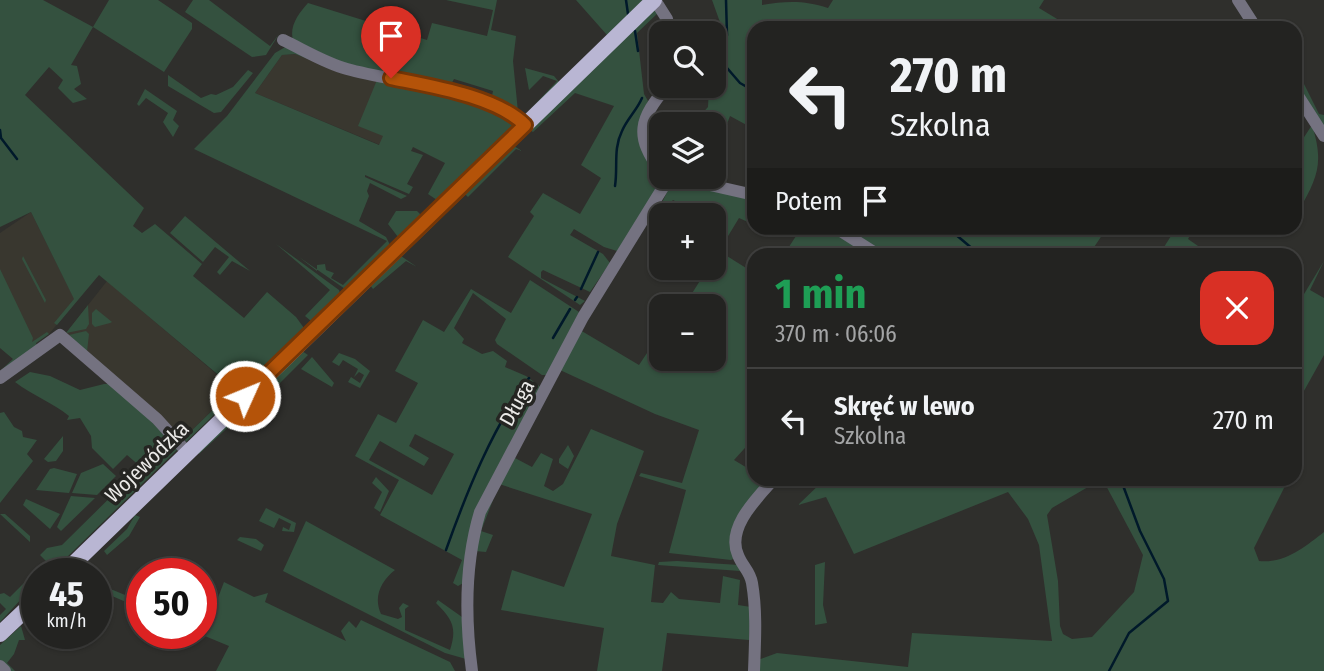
<!DOCTYPE html>
<html lang="pl">
<meta charset="utf-8">
<style>
:root{--surface:#232321;--page:#2b2b2a;--text:#f1f3f6;--muted:#a3a4a5;--line:#40403f}
body{margin:0;font-family:"Fira Sans Condensed",sans-serif;background:var(--page);color:var(--text);height:100vh;display:flex;flex-direction:column;font-size:26px;white-space:nowrap}
*{box-sizing:border-box;margin:0}
p{font-size:23px;color:var(--muted)}
.icon{flex:none;width:38px;height:38px;fill:none;stroke:currentColor;stroke-width:2;stroke-linecap:round;stroke-linejoin:round}
.map{position:relative;flex:1;overflow:hidden}
.details{position:absolute;left:747px;top:248px;width:555px;height:238px;display:flex;flex-direction:column;background:var(--surface);border-radius:21px;box-shadow:0 2px 5px #0004,0 0 0 2px var(--line)}
.details>*{flex:none}
.banner{position:absolute;left:747px;top:21px;width:555px;height:214px;border-radius:21px;box-shadow:0 2px 5px #0004,0 0 0 2px var(--line);background:#232321;color:var(--text);overflow:hidden}
.controls{position:absolute;left:649px;top:21px;display:grid;gap:14px}
.controls a{display:grid;place-items:center;width:77px;height:77px;border-radius:14px;background:var(--surface);box-shadow:0 2px 5px #0004,0 0 0 2px var(--line);font-size:35px}
.speed{position:absolute;left:21px;top:558px;display:flex;gap:14px;font-size:35px;font-weight:700;text-align:center}
.speed>*{display:grid;place-content:center;width:91px;height:91px;border-radius:50%;background:var(--surface);box-shadow:0 2px 5px #0004,0 0 0 2px var(--line);line-height:1}
.speed small{font-size:18px;font-weight:400}
.speed .limit{border:10px solid #d22;background:#fff;color:#111}
.pin{position:absolute;display:grid;place-items:center;width:60px;height:60px;color:#fff;margin:-72px -30px;border-radius:50% 50% 50% 0;rotate:-45deg;box-shadow:0 0 7px #0007}
.pin .icon{rotate:45deg}
.me{position:absolute;width:77px;margin:-38px;rotate:46deg;stroke-linejoin:round;filter:drop-shadow(0 0 5px #0008)}
.turn{display:flex;align-items:center;gap:24px;height:147px;padding:0 28px;font-size:32px}
.turn .icon{width:91px;height:91px;stroke-width:2.5}
.turn b{display:block;font-size:49px;line-height:60px}
.then{display:flex;align-items:center;height:66px;padding:0 28px;background:#0003;gap:14px;font-size:26px}
.round{display:grid;place-items:center;flex:none;width:74px;height:74px;border-radius:21px;background:var(--page)}
.overview{display:flex;align-items:center;justify-content:space-between;height:119px;padding:0 28px}
h1{font-size:42px;font-weight:700;line-height:52px;color:#1e9e55}
ul{padding:0;list-style:none}
li{display:flex;align-items:center;gap:21px;height:105px;padding:0 28px;border-top:2px solid var(--line)}
li div{flex:1}
li b{display:block;font-size:26px}
li em{font-style:normal}
.map>svg:first-child{display:block}
.built{fill:#39372f}
.green{fill:#34513f;fill-rule:evenodd}
.lines{fill:none;stroke-linecap:round;stroke-linejoin:round}
.stream{stroke:#00192a;stroke-width:2.5}
.minor{stroke:#747280;stroke-width:12}
.major{stroke:#b9b6d3;stroke-width:16}
.route-casing{stroke:#753606;stroke-width:18}
.route{stroke:#b45309;stroke-width:12}
.labels{text-anchor:middle;dominant-baseline:central;stroke-width:7;stroke-linejoin:round;paint-order:stroke}
.street-label{font-size:21px;fill:#ebeae8;stroke:#252522}
</style>
<div class="map">
<svg width="1324" height="671" viewBox="0 0 1324 671">
<rect width="100%" height="100%" fill="#2f2f2c"/>
<path class="built" d="M295,54L381,81L420,123L409,157L255,93L282,55Z
M31,212L76,302L49,334L33,345L0,301V233Z
M107,281L234,389L184,438L66,333Z"/>
<path class="green" d="M0,0H43L93,27L109,0H158L192,23V29L164,72L93,27L71,65L77,66L81,84L74,89L87,99L73,103L58,88L63,80L49,67L25,95L144,208L133,226L142,233L155,224L202,264L193,276L244,318L267,292L296,317L304,328L236,394L232,391L234,388L99,275L57,325L54,323L74,299L31,212L0,227Z
M193,0H209L270,46L279,34L266,55L252,57L185,12Z
M446,0H497L491,30L516,36L513,61L518,112L491,101L493,91L454,79L449,88L349,66L293,40C289,26 299,13 308,3L427,40L432,23L487,36L493,10Z
M576,0H643L607,35Z
M712,0H762V5C786,1 804,0 828,8L833,0H1044L1039,8L1072,28H754V129L730,116L722,137L714,131V124H705L697,119L708,107L709,86H714V48L719,47L725,36Z
M656,8L659,12L637,33L644,94L648,101L644,115L659,190L617,251L604,247L574,229L570,235L603,254L610,263L590,292L543,270L541,272V278L585,301L580,305L508,257L534,216L530,212L543,193L580,214L601,178L581,165L614,106L575,93L533,132L530,130Z
M287,46L316,62L295,54L282,55L255,93L379,145L383,136L358,126L377,80L475,103L517,123L437,200L428,194L445,163L413,147L411,151L423,155L407,184L413,187L409,194L365,175V177L407,196L401,199L370,183L367,191L369,196L359,221L386,237L390,245L345,289L299,257L317,271V265L325,264L326,270L334,273L331,278L343,285L387,241L194,149L227,116L275,53Z
M525,68L554,76L559,82L524,116L557,81L543,76L529,90Z
M1296,68L1319,114L1324,115V130L1295,84Z
M248,70L253,73L221,112L214,113L168,86V75L201,98L211,94L216,95L233,87Z
M145,89L177,111L173,120L179,126L173,137L163,122L168,113L146,98L139,106L137,104Z
M1312,125C1324,163 1318,177 1298,212L1295,210V151Z
M514,146L522,151L516,149L468,197L465,194Z
M671,184L692,185L749,199L748,222L739,218L719,251L754,273V438L734,460L754,472V480H769L747,507L735,558L731,560L669,553L686,490L639,476L641,473L682,483L699,430L655,414L560,370L580,330L639,365L651,347L661,353L662,359H714V306H684L708,268H714V250L725,230L714,221V215H702L673,200L665,209L675,215L660,209L655,217Z
M396,211H417L421,215L398,237L388,224Z
M185,216L250,271L232,261L220,275L217,272L229,257L215,247L203,262L170,233Z
M791,228H829L877,256H783L796,236Z
M861,228H1107L1088,256L884,255L857,235Z
M1176,228H1194L1188,239L1211,255H1159Z
M276,244L339,290L340,293L311,321L305,316L330,290Z
M23,256L46,300L45,303L22,259Z
M401,256L417,267L406,261L373,289L370,285Z
M1324,261L1310,290L1324,298V355L1295,407V309Z
M0,269L33,338L32,342L47,332L49,334L36,343L37,347L0,371L13,359L0,348Z
M530,280L579,312L549,375H542L497,344L495,340L506,319L473,293L454,328L464,339L462,343L482,354L493,351L507,361L505,367L526,376L542,388L495,475L465,582L458,586L453,583L462,560L380,515L399,480L355,456L378,414L396,423L418,383L395,371L423,320L444,332L471,289L511,313ZM415,434L454,454L432,495L369,460L380,441L424,466L429,458L409,446Z
M88,305L89,324L86,329L66,333Z
M96,309L112,322L110,323L95,327L92,324V313Z
M86,331L89,334L87,352L69,335Z
M302,351L308,355L259,404L253,398Z
M339,353L355,359L370,371L360,388L348,382L351,377L360,383L364,375L359,372L354,377L358,369L343,360L339,366L332,362Z
M312,357L334,383L332,387L301,369Z
M30,372L50,376L80,390L104,384H115L178,449L65,559L47,574H37V582L0,622V615L6,609L0,603V594L4,593L10,597L46,561L40,555L47,548L62,545L141,467L127,455L113,469L92,448L91,436L80,418L67,420L69,416C53,403 32,395 15,382Z
M223,400L224,405L186,442L184,438Z
M246,407L249,408L199,454L198,452Z
M4,412L14,427L22,431L23,437L37,440L27,454L33,461L0,503V413Z
M591,429L644,451L617,524L611,556L655,565L651,602L663,603L671,592L679,599L720,603L723,576L740,580L738,605L751,607L749,640L667,633L662,671H597L604,628L501,610L512,570L564,587L592,514L496,483L515,458L532,467L541,453L553,459L544,486L553,491L563,484Z
M63,436V451L56,461L48,462L44,459Z
M568,445L574,456L568,469L559,463V459Z
M103,464L116,476L97,495L72,493L81,473Z
M54,468L77,474L69,493L36,490L50,469Z
M376,477L389,491L380,512L374,508L382,492L372,483Z
M824,480H1100L1052,508L1047,515L1058,581L1060,626L1063,634L1072,639L1092,637L1134,592L1143,555L1103,480H1278L1286,484L1254,548L1259,561C1284,564 1305,547 1324,532V671H756L758,660L777,653L908,667L912,633L1052,641L1039,545L1028,519L1008,492L854,554L826,497L798,505Z
M71,496L95,498L61,531L57,527Z
M26,499L60,514L50,529L23,505Z
M488,500H493L481,531L493,535L486,552L475,551Z
M266,508L296,523L294,532L282,531L283,527L289,530L291,524L279,518L274,528L259,521Z
M0,514H5L30,536V542Z
M135,515L140,517L129,536L107,555L104,551L127,529Z
M306,521L395,570C381,581 373,597 381,614L398,619L402,617L399,608L403,603L409,606L405,609V630L450,650C457,628 453,620 436,603L438,600L462,617L466,659L445,653L283,571Z
M240,537L256,539L264,545L261,551L237,540Z
M677,561L739,565L744,574L740,571L658,565L659,562Z
M825,562L823,605L827,623L815,625V565Z
M224,582L254,597L268,593L265,602L346,641L341,631L349,621L356,628L361,620L450,662L455,671H216L229,646L200,634L201,628L206,629Z
M96,583L142,602V609L96,589Z
M21,626L25,640H19L14,654L7,663L15,671H10L0,661V645Z"/>
<g class="lines">
<path class="stream" d="M626,0L628,14
M726,0L727,35L721,61L740,83L754,91
M635,31L638,51
M0,130L1,138L17,159
M615,186C618,167 613,149 622,131C627,119 637,110 642,98
M948,228L981,256
M581,289L598,252
M575,300L577,297
M553,338L570,309
M446,550C467,491 492,429 529,378
M1109,671L1129,633L1168,601L1164,579L1140,531L1121,480"/>
<path class="minor" d="M655,0L667,19L670,33
M1238,0L1256,28
M283,40C304,50 325,63 347,69C396,83 489,88 525,125
M1295,91L1324,136
M662,173C633,135 640,119 667,86
M667,181L710,185L754,195
M836,228L880,256
M0,378L60,335L157,419L187,452
M0,666L5,671
M472,671C465,619 465,562 480,512L583,317L667,181
M754,671C755,642 757,612 752,583C750,571 742,566 738,555C726,528 757,498 773,480"/>
<path class="major" d="M63,574L654,0
M0,634L37,599"/>
</g>
<g class="lines">
<g class="route-casing">
<path id="route" d="M245,396L525,125C496,96 430,86 391,78"/>
</g>
<use href="#route" class="route"/>
</g>
<g class="labels">
<g class="street-label">
<text transform="translate(517 403) rotate(-61)">Długa</text>
<text transform="translate(147 462) rotate(-44)">Wojewódzka</text>
</g>
</g>
</svg>
<div class="controls">
<a><svg class="icon" aria-label="search" viewBox="0 0 24 24"><circle cx="10" cy="10" r="6"/><path d="M15 15l6 6"/></svg></a>
<a><svg class="icon" aria-label="layers" viewBox="0 0 24 24"><path d="M12 4l9 5-9 5-9-5zM3 14l9 5 9-5"/></svg></a>
<a>+</a>
<a>−</a>
</div>
<div class="speed"><div>45<small>km/h</small></div><div class="limit">50</div></div>
<div class="pin" style="left:391px;top:78px;background:#d93025"><svg class="icon" aria-label="arrive" viewBox="0 0 24 24"><path d="M6 21V4h12l-3 4 3 4H6"/></svg></div>
<svg class="me" style="left:245px;top:396px" viewBox="-20 -20 40 40"><circle r="17" fill="#b45309" stroke="#fff" stroke-width="3"/><path d="M0-11L8 9 0 5-8 9z" fill="#fff"/></svg>
<div class="banner">
<div class="turn"><svg class="icon" aria-label="left" viewBox="0 0 24 24"><path d="M17 20v-9H6M10 6l-5 5 5 5"/></svg><div><b>270 m</b>Szkolna</div></div>
<div class="then">Potem<svg class="icon" aria-label="arrive" viewBox="0 0 24 24"><path d="M6 21V4h12l-3 4 3 4H6"/></svg></div>
</div>
<section class="details">
<div class="overview"><div><h1>1 min</h1><p>370 m · 06:06</p></div><a class="round" style="background:#d93025;color:#fff"><svg class="icon" aria-label="close" viewBox="0 0 24 24"><path d="M6 6l12 12M18 6L6 18"/></svg></a></div>
<ul>
<li><svg class="icon" aria-label="left" viewBox="0 0 24 24"><path d="M17 20v-9H6M10 6l-5 5 5 5"/></svg><div><b>Skręć w lewo</b><p>Szkolna</p></div><em>270 m</em></li>
</ul>
</section>
</div>
